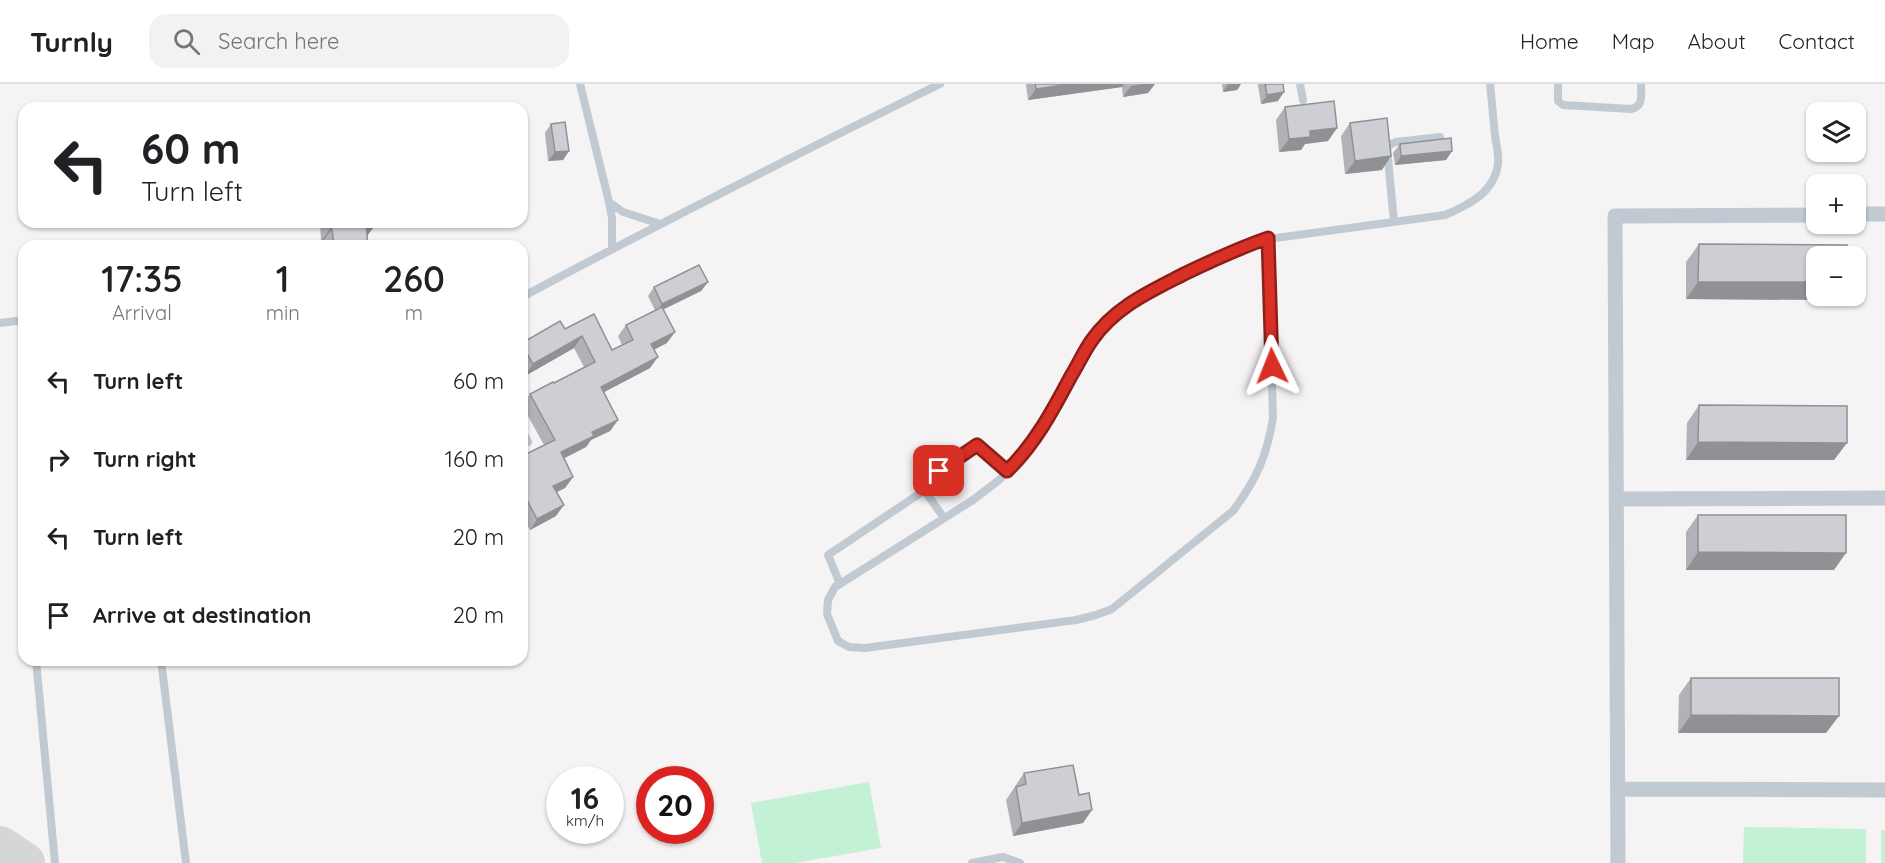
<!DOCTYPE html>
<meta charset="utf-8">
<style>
:root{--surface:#fff;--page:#f2f2f2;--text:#202124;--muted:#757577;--line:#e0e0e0}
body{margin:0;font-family:Quicksand,sans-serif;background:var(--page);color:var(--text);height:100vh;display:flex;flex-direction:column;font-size:22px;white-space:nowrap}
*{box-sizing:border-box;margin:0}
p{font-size:20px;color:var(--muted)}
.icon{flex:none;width:33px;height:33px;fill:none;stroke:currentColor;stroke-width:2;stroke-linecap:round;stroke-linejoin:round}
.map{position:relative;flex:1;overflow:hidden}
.sheet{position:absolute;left:18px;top:156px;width:510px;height:426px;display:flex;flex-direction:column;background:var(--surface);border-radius:18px;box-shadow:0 2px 4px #0004}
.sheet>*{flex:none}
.top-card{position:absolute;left:18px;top:18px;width:510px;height:126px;border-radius:18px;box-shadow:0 2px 4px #0004;background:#fff;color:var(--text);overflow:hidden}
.tools{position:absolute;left:1806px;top:18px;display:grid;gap:12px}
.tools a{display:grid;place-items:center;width:60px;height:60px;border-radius:12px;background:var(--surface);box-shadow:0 2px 4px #0004;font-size:30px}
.speed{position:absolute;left:546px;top:682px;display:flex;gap:12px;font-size:30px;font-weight:700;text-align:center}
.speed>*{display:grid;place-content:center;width:78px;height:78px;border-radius:50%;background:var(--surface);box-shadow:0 2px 4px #0004;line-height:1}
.speed small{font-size:15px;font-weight:400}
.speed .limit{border:9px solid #d22;background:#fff;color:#111}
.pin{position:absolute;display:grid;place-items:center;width:51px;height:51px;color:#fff;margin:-26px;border-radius:12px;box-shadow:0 3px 9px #0006}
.me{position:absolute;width:66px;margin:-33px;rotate:358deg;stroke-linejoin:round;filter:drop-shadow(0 0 4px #0008)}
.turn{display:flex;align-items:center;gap:21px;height:126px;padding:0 24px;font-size:27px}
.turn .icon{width:78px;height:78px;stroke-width:2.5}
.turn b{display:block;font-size:42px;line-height:51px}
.eta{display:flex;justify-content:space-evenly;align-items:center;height:102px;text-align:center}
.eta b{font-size:36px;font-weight:600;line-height:42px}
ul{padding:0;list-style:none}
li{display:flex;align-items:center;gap:18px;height:78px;padding:0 24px}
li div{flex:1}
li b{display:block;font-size:22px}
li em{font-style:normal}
header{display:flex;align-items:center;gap:36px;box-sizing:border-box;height:84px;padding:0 30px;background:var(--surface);border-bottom:2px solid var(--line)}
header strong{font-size:28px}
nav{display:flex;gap:33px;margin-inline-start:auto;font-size:21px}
.search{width:420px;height:54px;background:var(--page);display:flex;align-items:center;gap:15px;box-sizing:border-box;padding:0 21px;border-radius:18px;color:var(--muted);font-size:22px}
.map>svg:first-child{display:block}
.pitch{fill:#c3f1d5}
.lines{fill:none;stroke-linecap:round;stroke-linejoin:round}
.taxiway{stroke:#d5d6d8;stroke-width:42}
.service{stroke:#c1cad2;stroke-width:8}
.minor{stroke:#c1cad2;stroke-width:15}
.wall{fill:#b0b2b7}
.shaded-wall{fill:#909195}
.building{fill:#cdcfd5;stroke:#909195;stroke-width:1.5}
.route-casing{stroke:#8d1f18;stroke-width:15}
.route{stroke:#d93025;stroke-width:10}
</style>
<header>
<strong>Turnly</strong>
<div class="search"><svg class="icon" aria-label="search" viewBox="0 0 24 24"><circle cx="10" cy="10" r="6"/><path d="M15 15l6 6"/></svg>Search here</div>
<nav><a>Home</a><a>Map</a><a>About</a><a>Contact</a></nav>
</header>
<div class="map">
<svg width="1885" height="779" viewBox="0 0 1885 779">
<rect width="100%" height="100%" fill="#f5f3f3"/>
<path class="pitch" d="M869,698L881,764L795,779H762L751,719Z
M1744,743L1866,745V779H1743Z
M1881,746H1885V779H1881Z"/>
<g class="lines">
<path class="taxiway" d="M0,763L24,779"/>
<path class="service" d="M580,0L609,118L612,134V164
M1300,0L1303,16
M1558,0V17L1563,21L1631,25C1644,22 1641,11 1641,0
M609,118L623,128L660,140
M1394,138L1387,64L1391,60L1396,58L1440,53
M1268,155L1273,334C1267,372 1256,396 1233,427L1112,525L1096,531L1076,536L865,564L849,563L838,557L827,530L828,516L835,503L973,416L999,396L1020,374L1038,350L1091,258L1105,239L1123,224L1142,211L1220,172L1268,155L1445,131C1469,121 1495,108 1498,79C1499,70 1496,60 1495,51C1493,34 1492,17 1490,0
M522,213C660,139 799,69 940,0
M0,239L24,236
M522,347L528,358
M944,434L920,400L977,361L1007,387
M840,500L828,471L925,406
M36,576L55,779
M161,576L186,779
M972,779L1003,773L1020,779"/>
<path class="minor" d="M1856,130H1885
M1616,415L1885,414
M1618,705L1885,706
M1618,779L1615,132L1816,131"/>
</g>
<path class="wall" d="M1026,0H1155L1148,9L1123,13L1122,3L1028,16Z
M1222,0H1241L1237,6L1223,8Z
M1258,0H1283L1278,17L1261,20L1258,1Z
M1285,23L1337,44L1328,57L1305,60L1301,66L1279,68L1276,36Z
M1350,39L1382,86L1345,90L1341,52Z
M551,40L569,67L563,76L548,77L545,49Z
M1400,60L1452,67L1446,76L1395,81L1393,69Z
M320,138H375L376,140L367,152L368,162H324L323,157H321Z
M1699,160L1816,212H1837L1834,216L1686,215V178Z
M708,198L701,207L664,225L667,259L654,266L650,284L604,308L618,336L610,347L591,356L586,363L564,374L573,393L565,404L557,408L556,432L530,446L522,432V372L544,361L522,321L530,310L554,299L584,283L574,264L525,292L522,286V259L565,245L612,266L622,261L618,252L626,241L655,226L648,212L654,203Z
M1699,321L1834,376H1686L1687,339Z
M1698,431L1834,486H1686V448Z
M1691,594L1826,649H1678L1679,611Z
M1024,689L1083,739L1013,752L1006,716Z"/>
<path class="shaded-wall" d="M1070,0H1124L1122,3L1028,16L1036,5Z
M1142,0H1155L1148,9L1123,13L1131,2Z
M1228,0H1241L1237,6L1223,8Z
M1284,8L1278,17L1261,20L1267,11Z
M1337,44L1328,57L1305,60L1301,66L1279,68L1289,55L1310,47Z
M569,67L563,76L548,77L555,68Z
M1452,67L1446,76L1395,81L1401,72Z
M1391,72L1382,86L1345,90L1355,77Z
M376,140L367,152L366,141Z
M330,145H332L323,157H321Z
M708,198L701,207L656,229L662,220Z
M1698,198H1816V212H1837L1834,216L1686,215Z
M675,248L667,259L643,271L651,260Z
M582,252L574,264L525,292L533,280Z
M658,273L650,284L593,314L601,303Z
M618,336L610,347L591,356L586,363L553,380L561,368L592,348Z
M1698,358L1847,359L1834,376H1686Z
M573,393L565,404L546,413L553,402Z
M564,421L556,432L530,446L537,435Z
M1698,468L1846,469L1834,486H1686Z
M1691,631L1839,632L1826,649H1678Z
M1092,726L1083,739L1013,752L1022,739Z"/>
<path class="building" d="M1035,0H1070L1036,5Z
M1265,0H1283L1284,8L1267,11Z
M1334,17L1337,44L1310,47V53L1289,55L1285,23Z
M1387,34L1391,72L1355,77L1350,39Z
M565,38L569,67L555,68L551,40Z
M1451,54L1452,67L1401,72L1400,60Z
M329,138H375L376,140L366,141L368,162H334L332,145H330Z
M1699,160L1847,161L1846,172H1816V198H1698Z
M699,181L708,198L662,220L654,203Z
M662,223L675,248L651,260L658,273L601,303L618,336L592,348L594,352L561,368L573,393L553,402L564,421L537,435L522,407V372L555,356L530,310L553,298L554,299L595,278L582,252L533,280L522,261V259L560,237L565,245L594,230L612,266L633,256L626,241Z
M1699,321L1847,322V359L1698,358Z
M1698,431H1846V469L1698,468Z
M1691,594H1839V632L1691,631Z
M1073,681L1079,711L1089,709L1092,726L1022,739L1016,703L1026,700L1024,689Z"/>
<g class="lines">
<g class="route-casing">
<path id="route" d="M939,387L977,361L1007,387C1035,360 1053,326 1071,292C1078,281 1084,267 1092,256C1115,223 1149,208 1184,190C1211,177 1239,164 1268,154L1272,282"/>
</g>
<use href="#route" class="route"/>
</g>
</svg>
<div class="tools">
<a><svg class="icon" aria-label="layers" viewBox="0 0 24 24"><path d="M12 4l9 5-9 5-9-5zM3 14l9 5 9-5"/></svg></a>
<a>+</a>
<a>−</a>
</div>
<div class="speed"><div>16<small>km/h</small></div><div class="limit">20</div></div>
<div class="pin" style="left:939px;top:387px;background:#d93025"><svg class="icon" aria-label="arrive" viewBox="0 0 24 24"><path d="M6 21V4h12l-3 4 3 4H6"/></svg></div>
<svg class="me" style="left:1272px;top:282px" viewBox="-20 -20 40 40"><path d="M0-17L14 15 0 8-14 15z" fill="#d93025" stroke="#fff" stroke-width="4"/></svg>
<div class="top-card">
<div class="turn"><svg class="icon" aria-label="left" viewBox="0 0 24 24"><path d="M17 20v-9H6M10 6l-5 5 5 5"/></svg><div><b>60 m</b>Turn left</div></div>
</div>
<section class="sheet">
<div class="eta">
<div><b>17:35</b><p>Arrival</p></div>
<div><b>1</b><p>min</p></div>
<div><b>260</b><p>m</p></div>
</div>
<ul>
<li><svg class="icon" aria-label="left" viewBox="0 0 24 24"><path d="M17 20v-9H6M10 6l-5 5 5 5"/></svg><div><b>Turn left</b></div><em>60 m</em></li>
<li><svg class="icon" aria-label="right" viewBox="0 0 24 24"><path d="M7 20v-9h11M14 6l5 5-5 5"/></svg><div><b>Turn right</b></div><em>160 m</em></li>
<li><svg class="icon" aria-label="left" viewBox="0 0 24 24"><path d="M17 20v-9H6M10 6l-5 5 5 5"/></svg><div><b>Turn left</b></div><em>20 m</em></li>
<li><svg class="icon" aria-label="arrive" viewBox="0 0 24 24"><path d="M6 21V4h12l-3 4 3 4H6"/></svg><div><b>Arrive at destination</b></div><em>20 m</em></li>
</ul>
</section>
</div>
